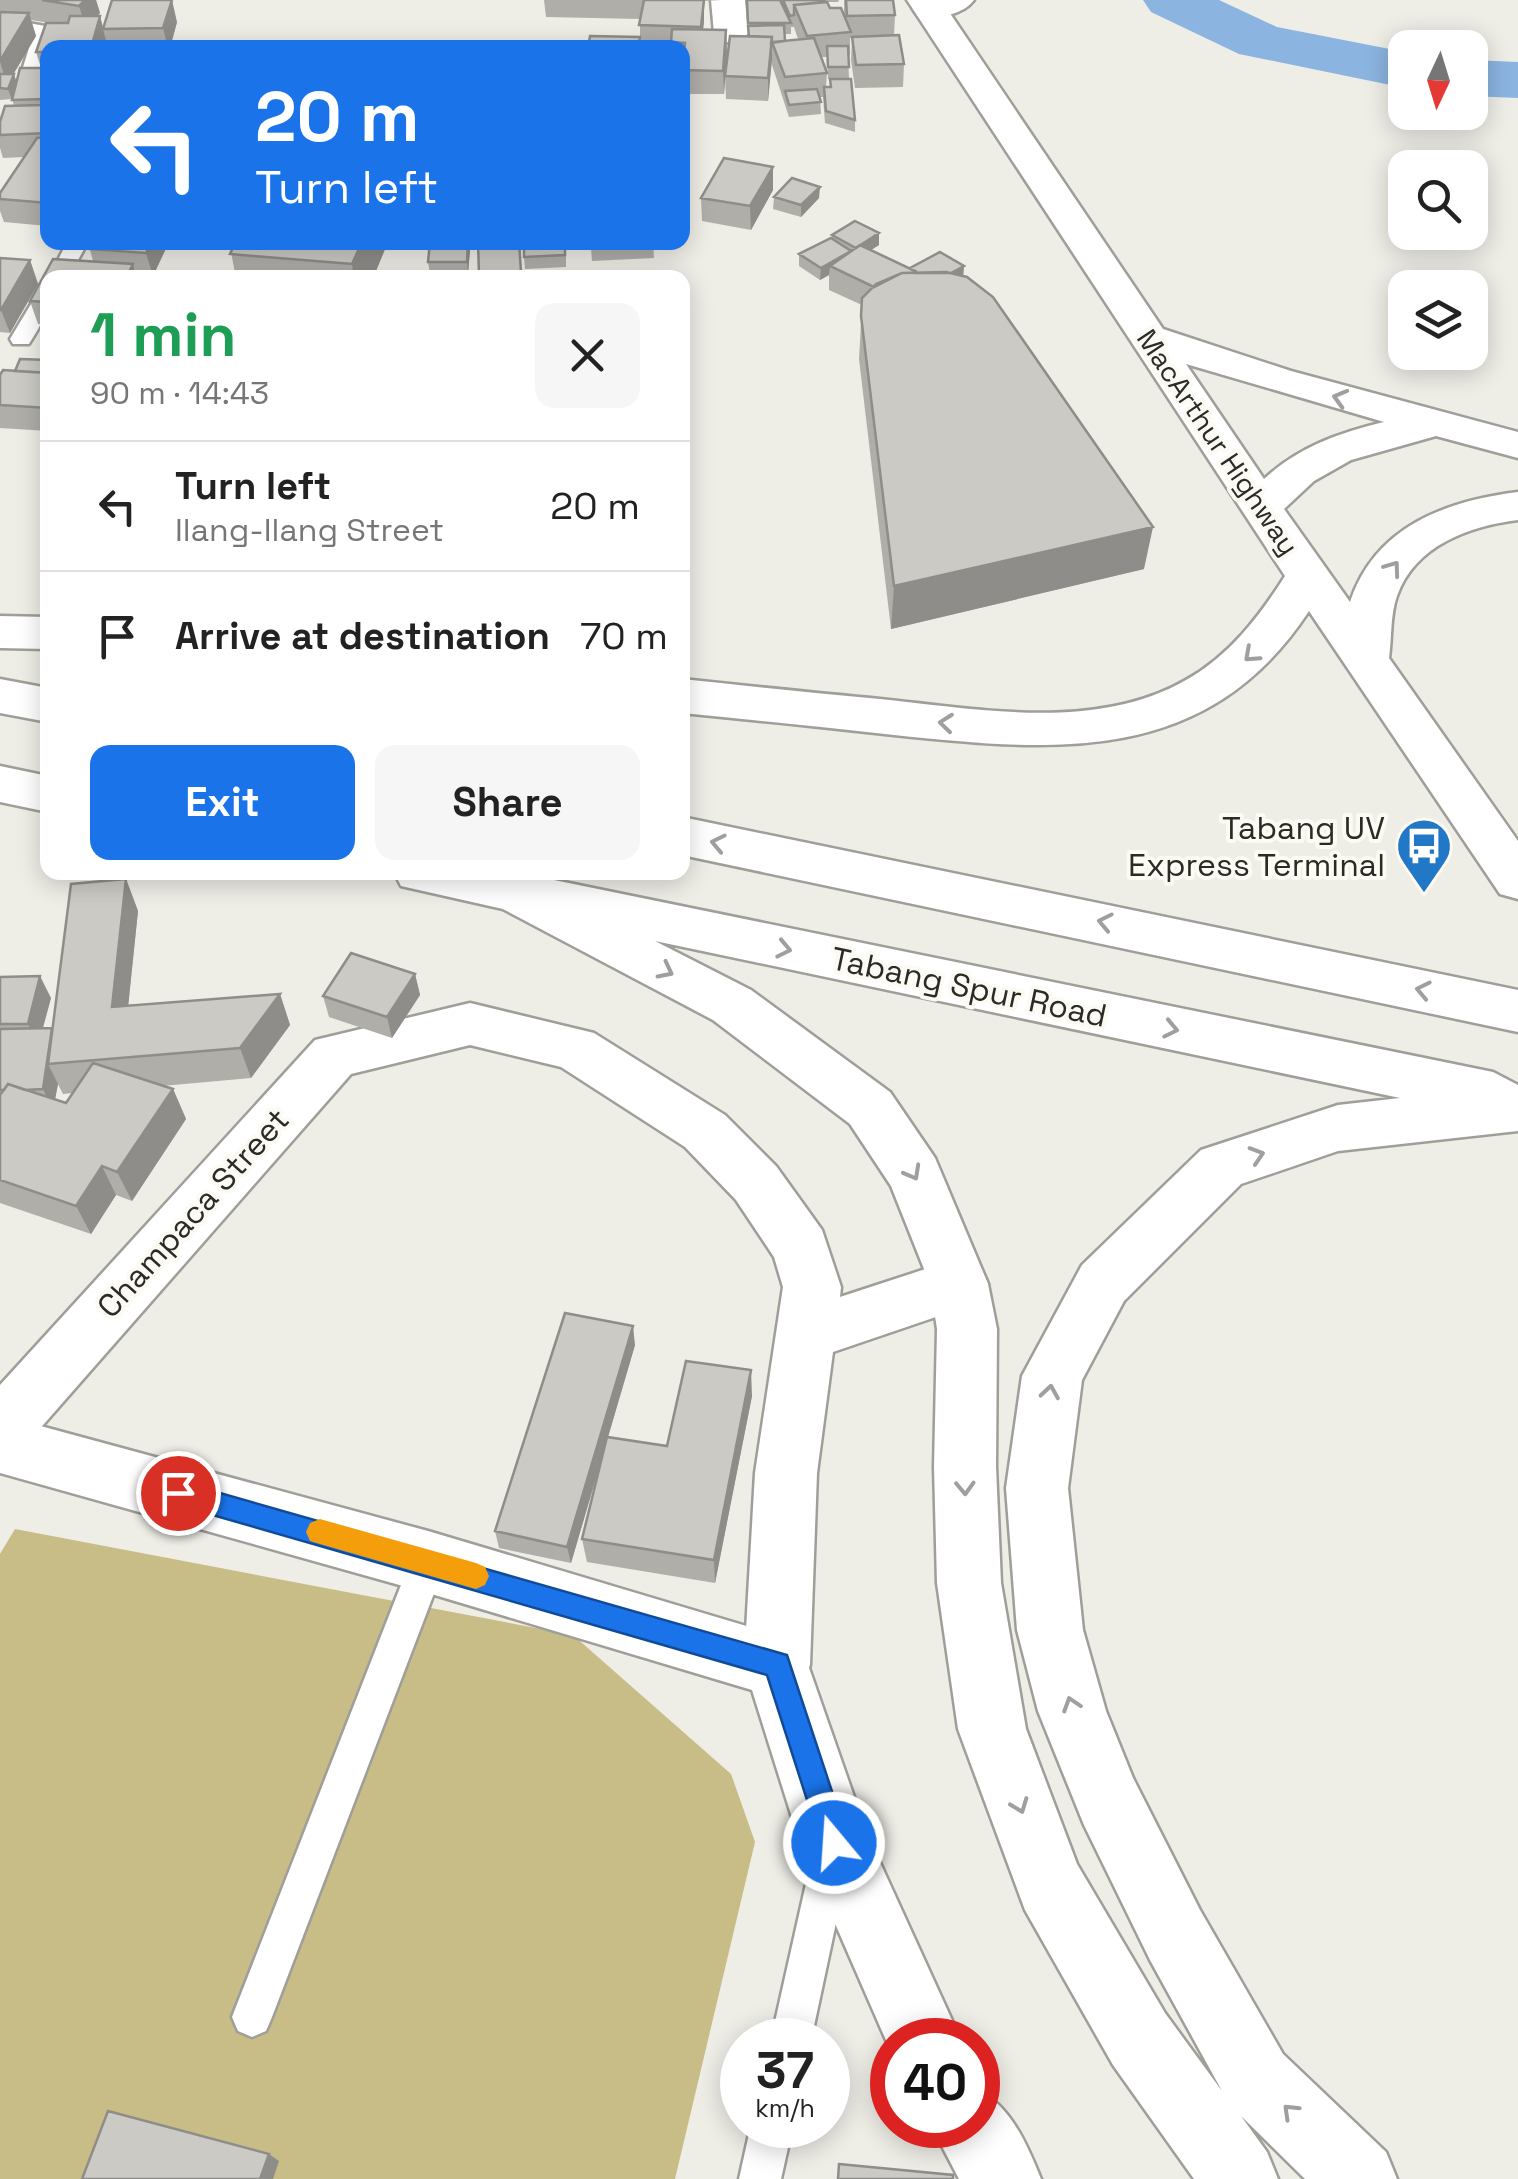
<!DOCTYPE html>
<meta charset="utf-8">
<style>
:root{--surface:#fff;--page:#f6f6f6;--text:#222;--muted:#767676;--line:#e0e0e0;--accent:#1a73e8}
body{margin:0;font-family:"Space Grotesk",sans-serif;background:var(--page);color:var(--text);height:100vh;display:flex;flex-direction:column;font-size:38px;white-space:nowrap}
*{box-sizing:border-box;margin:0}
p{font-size:32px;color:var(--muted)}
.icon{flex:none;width:55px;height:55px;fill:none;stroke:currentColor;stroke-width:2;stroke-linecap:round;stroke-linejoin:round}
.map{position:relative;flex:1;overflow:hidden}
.drawer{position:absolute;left:40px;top:270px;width:650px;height:610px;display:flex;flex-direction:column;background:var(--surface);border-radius:20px;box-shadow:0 5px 25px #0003}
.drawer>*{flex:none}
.banner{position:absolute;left:40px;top:40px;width:650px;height:210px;border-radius:20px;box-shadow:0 5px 25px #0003;background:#1a73e8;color:#fff;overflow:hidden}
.needle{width:65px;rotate:184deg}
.buttons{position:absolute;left:1388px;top:30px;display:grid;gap:20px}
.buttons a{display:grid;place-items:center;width:100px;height:100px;border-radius:20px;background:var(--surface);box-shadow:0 5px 25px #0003;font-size:50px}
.speed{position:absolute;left:720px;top:2018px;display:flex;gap:20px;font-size:50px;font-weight:700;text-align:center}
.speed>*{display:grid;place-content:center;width:130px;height:130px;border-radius:50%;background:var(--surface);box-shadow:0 5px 25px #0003;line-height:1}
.speed small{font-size:25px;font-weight:400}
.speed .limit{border:15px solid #d22;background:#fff;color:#111}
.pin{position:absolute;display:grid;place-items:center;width:85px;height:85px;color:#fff;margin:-42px;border:5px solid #fff;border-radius:50%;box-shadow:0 2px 10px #0007}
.me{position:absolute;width:110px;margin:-55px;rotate:342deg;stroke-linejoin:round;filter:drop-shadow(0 0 8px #0008)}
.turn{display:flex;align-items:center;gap:35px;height:210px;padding:0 50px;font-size:45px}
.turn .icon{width:130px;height:130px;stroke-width:2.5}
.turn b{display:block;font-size:70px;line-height:85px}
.round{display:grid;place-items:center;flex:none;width:105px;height:105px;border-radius:20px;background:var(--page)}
.summary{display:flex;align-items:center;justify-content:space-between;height:170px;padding:0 50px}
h1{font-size:60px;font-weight:800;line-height:75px;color:#1e9e55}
.action{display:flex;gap:20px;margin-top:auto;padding:20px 50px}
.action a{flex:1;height:115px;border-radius:20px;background:var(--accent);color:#fff;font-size:40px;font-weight:800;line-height:115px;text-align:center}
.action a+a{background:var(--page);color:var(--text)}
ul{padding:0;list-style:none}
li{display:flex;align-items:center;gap:30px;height:130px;padding:0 50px;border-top:2px solid var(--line)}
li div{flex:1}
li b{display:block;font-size:38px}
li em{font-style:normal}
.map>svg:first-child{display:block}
.green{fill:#c8bc87}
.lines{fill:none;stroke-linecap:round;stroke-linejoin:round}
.river{fill:#8bb4e0;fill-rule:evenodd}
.service-casing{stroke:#9f9e98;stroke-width:5}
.minor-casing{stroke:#9f9e98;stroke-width:5}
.tertiary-casing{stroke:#9f9e98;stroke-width:5}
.secondary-casing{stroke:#9f9e98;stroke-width:5}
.trunk-casing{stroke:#9f9e98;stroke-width:5}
.service{fill:#fff;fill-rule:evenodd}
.minor{fill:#fff;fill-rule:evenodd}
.tertiary{fill:#fff;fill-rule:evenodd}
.secondary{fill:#fff;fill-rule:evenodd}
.trunk{fill:#fff;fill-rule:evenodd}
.wall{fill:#afaea9;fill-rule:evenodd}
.shaded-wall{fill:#8e8d89}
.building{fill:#cbcac4;stroke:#8e8d89;stroke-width:2.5}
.oneway{stroke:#9f9f9e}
.route{fill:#1a73e8;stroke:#114b97;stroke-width:2.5}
.slow{fill:#f59e0b}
.labels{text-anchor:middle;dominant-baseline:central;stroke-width:8;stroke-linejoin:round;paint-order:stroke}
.far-street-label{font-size:28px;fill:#2a2a27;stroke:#fbfaf3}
.poi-label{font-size:32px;fill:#2a2a27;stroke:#fbfaf3;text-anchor:end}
.street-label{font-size:32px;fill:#2a2a27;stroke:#fbfaf3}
</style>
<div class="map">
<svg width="1518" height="2179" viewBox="0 0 1518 2179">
<rect width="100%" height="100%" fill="#eeede6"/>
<path class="green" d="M15,1529L573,1635L731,1774L755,1842L675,2179H0V1554Z"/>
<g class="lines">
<path class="river" d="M1143,0H1219L1277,27L1405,52V88L1239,54L1151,12Z
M1470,60L1518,62V98L1470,96Z"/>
<g class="service-casing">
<path id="service" d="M0,18L51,27L53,31L41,74L48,73V85L22,84L19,80L33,35L0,30Z
M67,242H88L68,278L48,280Z
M48,288C48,312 42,324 29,344H13L10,339L40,289Z
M428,1545L440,1550L446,1562L272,2017L266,2031L252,2037L238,2031L232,2017L410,1562L416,1550Z
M831,1838L845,1843L850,1857L811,2040H771L812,1857L817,1843Z
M751,2125H793L781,2179H739Z"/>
</g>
<g class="minor-casing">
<path id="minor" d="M711,0H745L748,33L743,40L731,43L719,40L714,33Z
M470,1003L594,1033L725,1115L776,1166L822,1230L841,1287L840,1297L959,1258L980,1266L988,1284L980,1302L833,1352L817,1473L810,1665L800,1688L777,1698L754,1688L744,1665L755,1473L783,1287L774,1257L736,1200L685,1147L561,1067L470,1045L351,1074L22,1449L0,1457V1385L315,1040Z"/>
</g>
<g class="tertiary-casing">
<path id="tertiary" d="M0,1415L428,1531L800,1642L867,1834L961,2040H892V2054L800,1843L752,1690L428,1593L0,1473Z
M978,2091C1010,2104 1028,2147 1041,2179H959L931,2125H978Z"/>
</g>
<g class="secondary-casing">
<path id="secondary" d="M924,0H974C963,15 935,20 918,16L913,9Z"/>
</g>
<g class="trunk-casing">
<path id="trunk" d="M907,0H941L1163,329L1291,371L1518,432V458L1436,436L1351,460L1314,481L1284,509L1350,602C1375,527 1445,501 1518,492V520C1470,526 1415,545 1397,596C1390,615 1392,638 1389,658L1518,841V899L1500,894L1309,611C1207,766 1057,752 894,735C823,727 753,720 682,713V679C748,686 814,693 880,699C978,709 1096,732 1186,680C1229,656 1259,617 1285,576ZM1186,364L1384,422C1338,433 1299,447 1264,479Z
M0,616L48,617V649L0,648Z
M0,679L48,688V722L0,713Z
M0,766L48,776V812L0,802Z
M682,817L1518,990V1032L682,855Z
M394,872H515L1493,1072L1518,1085V1131L1338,1151L1241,1184L1124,1301L1082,1380L1068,1488L1083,1630L1106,1711L1133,1778L1200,1910L1283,2054L1386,2152L1397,2179H1305L1241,2116L1267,2152L1278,2179H1194L1113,2065L1025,1910L958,1729L937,1583L934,1467L937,1329L930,1284L891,1186L850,1124L713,1020L503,909L401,886ZM655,941L1400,1098L1338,1105L1201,1150L1082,1265L1022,1376L1006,1488L1017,1630L1038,1711L1084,1825L1150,1960L1222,2091L1165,2013L1077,1864L1026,1729L1001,1583L996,1467L997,1329L988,1284L935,1158L890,1092L751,990Z"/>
</g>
<use href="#service" class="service"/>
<use href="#minor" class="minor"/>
<use href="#tertiary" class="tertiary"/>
<use href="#secondary" class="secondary"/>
<use href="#trunk" class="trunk"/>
</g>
<path class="wall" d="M0,0H96L100,13L97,16H100L103,27L177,22L170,48H108L106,41L48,48V226L4,222L0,211V193L24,157L3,158L0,148V122L14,105L12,99L0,100ZM31,20L50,23L36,52L41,68L16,83L13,74L36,36Z
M544,0H722L704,1L703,30H726L727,53L724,94H683L682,48H640V19L546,17Z
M746,0H839L838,2H827L830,8L844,16V0H893L895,15L894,36L904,64L903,87L855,88L851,60L852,38H850V55H848L849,79H828L827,57H821L827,73L826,87H830V79L855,120V132L825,123L823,97H820L821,114L789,117L772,65V54L768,101L726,99L725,76L748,36ZM791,27H794L798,39L785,41V34H791Z
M773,190L751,230L702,221L701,198Z
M774,197L819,198L801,217L773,209Z
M879,233V245L871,250L910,268L964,266L963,276L1144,569L891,629L859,359L862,305L829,290V275L820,280L799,266V254L832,238V235Z
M88,242H169L153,276L136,275V278H48V325L38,324L30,301L53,259L93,261Z
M229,242H388L373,278H236Z
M430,242H520L522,278H480L478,248H470L468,274H430L428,262Z
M566,242V267L525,269L524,257Z
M570,242H653L654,258L592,261L591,248L570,249Z
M0,258L30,260L38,284L10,333L0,332Z
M48,360V431L0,428V375Z
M126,879L138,911L128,1005L280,994L290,1025L251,1078L162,1086L173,1089L186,1119L132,1201L116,1195L91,1234L0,1203V977L51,998L43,1028H52ZM58,1084L63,1094L73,1093L66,1103L55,1099Z
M415,974L420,995L392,1038L329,1017L323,996Z
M635,1345L608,1437L667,1446L752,1396L715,1583L587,1562L582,1539L602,1458L571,1563L499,1548L495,1531Z"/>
<path class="shaded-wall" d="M75,0H96L100,13L86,28L79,6Z
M172,0L177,22L170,48H168L163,28Z
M704,0V22L701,49V27Z
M29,13L36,36L7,85L0,61Z
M100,16L106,41L104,48H91Z
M726,30L727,53L724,94L723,71Z
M772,37V60L768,101V78Z
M14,74L18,86L12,100L8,89Z
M773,167V190L751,230L750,206Z
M820,187L819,198L801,217V205Z
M879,233V245L855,260L856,248Z
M151,242H169L153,276L146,253Z
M362,242H388L373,278H354L352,264Z
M469,242L470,251L468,274L467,262Z
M852,252L830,266L829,275L820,280L821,268Z
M30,260L38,284L10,333L1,310Z
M133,264L136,278H126Z
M964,266L963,278L928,286Z
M1153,527L1144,569L891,629L894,586Z
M126,879L138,911L125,1037L112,1007Z
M415,974L420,995L392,1038L387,1017Z
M40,976L51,998L38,1045L28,1024Z
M280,994L290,1025L251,1078L240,1048Z
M55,1028L48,1064L58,1084L53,1110L43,1089Z
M173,1089L186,1119L132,1201L117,1172Z
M102,1166L116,1195L91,1234L76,1206Z
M633,1326L635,1345L571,1563L567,1547Z
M751,1370L752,1396L715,1583L714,1560Z
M269,2154L279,2161L273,2179H260Z"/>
<path class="building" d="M42,0H85L79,6Z
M112,0H172L163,28L103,29Z
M644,0H704L701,27L639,25Z
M747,0H780L791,23H748Z
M783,0H824L825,2L794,5V15L790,16Z
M846,0H893L895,15L847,16Z
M827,2L830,8H841L851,32L807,36L794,5Z
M0,12L29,13L0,61Z
M70,16H100L91,48H48V52H36L46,23H68Z
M784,25L785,41L771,43L772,37L749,36L748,26Z
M672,29L726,30L723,71L682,70L685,43L671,42Z
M899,35L904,64L856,65L852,37Z
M590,36L640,37L638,48H588Z
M730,36L772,37L768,78L725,76Z
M814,38L827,73L785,77L772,42Z
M827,46H848L849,67H828Z
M20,68H48V133L0,135V122L5,106L42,105L44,99L12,100Z
M0,74H14L8,89L0,88Z
M830,79H851L855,120L826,111L824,87H831Z
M817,89L821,102L789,105L785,91Z
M48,137V203L0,199V193L37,138Z
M724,158L773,167L750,206L701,198Z
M792,178L820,187L801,205L774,197Z
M855,221L879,233L856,248L832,235Z
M831,238L851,251L821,268L799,254Z
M92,242H151L146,253L89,249Z
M236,242H362L352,264L230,254Z
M430,242H468L467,262H428Z
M478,242H519L521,272L479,274Z
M524,242H565V255L524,257Z
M860,245L915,271L912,273H902L874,287L830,266Z
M940,252L964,266L951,273H915V271L910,268Z
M0,258L30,260L1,310L0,309Z
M53,259L133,264L126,278H48V302L30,301Z
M946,272L967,277L993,297L1153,527L894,586L861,316L862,298L876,284L902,273Z
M20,359L48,360V373L15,371Z
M3,370L48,373V408L0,405V375Z
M126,879L112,1007L280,994L240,1048L48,1064L71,884Z
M351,953L415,974L387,1017L323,996Z
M40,976L28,1024H0V977Z
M52,1028L43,1089L25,1090L8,1084L4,1090H0V1029Z
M93,1063L173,1089L117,1172L102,1166L76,1206L0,1180V1095L8,1084L66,1103Z
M565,1313L633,1326L567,1547L495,1531Z
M686,1361L751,1370L714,1560L582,1539L607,1437L667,1446Z
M108,2111L269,2154L260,2179H82Z
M839,2164L953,2175V2179H838Z"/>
<defs><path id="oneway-chevron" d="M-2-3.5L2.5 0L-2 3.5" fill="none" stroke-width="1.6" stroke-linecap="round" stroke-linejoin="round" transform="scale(2.5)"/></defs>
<g class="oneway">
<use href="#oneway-chevron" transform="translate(1340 398) rotate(-164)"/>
<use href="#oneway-chevron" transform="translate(1393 568) rotate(-54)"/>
<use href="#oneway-chevron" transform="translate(1251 655) rotate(138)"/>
<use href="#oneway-chevron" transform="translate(946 723) rotate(-174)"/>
<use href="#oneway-chevron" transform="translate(718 843) rotate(-168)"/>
<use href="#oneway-chevron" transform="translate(1105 922) rotate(-168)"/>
<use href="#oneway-chevron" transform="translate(784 949) rotate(12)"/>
<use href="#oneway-chevron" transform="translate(666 971) rotate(27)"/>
<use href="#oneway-chevron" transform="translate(1423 990) rotate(-168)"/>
<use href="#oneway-chevron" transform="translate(1171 1029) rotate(12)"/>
<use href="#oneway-chevron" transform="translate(1257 1155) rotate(-18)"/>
<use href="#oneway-chevron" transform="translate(913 1173) rotate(61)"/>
<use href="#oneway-chevron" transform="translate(1050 1392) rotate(-81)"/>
<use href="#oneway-chevron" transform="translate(965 1488) rotate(88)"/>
<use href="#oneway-chevron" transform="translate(1071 1704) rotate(-108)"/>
<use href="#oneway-chevron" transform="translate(1020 1806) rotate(69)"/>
<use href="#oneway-chevron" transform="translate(1290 2111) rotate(-136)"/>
</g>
<path class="route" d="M178,1481L787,1655L849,1843L845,1853L834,1858L824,1853L767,1675L178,1505L169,1501L165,1493L169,1484Z"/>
<path class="slow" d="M320,1519L476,1563L485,1567L489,1576L485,1585L476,1589L320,1544L310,1541L306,1532L310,1523Z"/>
<defs>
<g id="bus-pin" transform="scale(2.875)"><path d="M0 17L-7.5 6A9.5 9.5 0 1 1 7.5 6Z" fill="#2278c6" stroke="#fbfaf3"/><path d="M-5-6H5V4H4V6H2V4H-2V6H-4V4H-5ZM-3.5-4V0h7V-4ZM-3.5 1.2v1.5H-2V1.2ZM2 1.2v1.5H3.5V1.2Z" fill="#fff"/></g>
</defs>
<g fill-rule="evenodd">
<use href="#bus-pin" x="1424" y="846"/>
</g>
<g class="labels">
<g class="far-street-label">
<text transform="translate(1218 442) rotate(56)">MacArthur Highway</text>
</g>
<g class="poi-label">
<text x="1385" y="828">Tabang UV<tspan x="1385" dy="37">Express Terminal</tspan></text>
</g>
<g class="street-label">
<text transform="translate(969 987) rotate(12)">Tabang Spur Road</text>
<text transform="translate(193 1213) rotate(-48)">Champaca Street</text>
</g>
</g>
</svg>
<div class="buttons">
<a><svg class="needle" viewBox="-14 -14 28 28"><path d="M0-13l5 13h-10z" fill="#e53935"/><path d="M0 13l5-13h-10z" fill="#767676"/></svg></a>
<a><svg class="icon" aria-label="search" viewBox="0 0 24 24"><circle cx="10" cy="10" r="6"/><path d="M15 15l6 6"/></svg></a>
<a><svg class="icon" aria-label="layers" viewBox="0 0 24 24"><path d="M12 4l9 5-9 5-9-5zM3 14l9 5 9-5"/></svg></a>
</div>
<div class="speed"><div>37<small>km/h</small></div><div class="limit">40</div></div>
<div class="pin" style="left:178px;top:1493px;background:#d93025"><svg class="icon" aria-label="arrive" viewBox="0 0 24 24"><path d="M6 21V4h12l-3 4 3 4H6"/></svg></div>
<svg class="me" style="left:834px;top:1843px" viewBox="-20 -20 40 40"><circle r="17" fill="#1a73e8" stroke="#fff" stroke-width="3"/><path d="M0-11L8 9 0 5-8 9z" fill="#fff"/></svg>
<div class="banner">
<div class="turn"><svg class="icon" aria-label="left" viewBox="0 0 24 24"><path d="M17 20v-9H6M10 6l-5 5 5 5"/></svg><div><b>20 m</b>Turn left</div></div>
</div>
<section class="drawer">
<div class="summary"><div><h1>1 min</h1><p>90 m · 14:43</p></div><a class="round"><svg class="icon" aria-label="close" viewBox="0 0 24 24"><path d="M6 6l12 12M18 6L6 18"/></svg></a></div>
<ul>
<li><svg class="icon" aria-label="left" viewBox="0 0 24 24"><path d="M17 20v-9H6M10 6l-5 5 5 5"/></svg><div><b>Turn left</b><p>Ilang-Ilang Street</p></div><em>20 m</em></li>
<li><svg class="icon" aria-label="arrive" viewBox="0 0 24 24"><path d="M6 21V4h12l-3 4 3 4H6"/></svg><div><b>Arrive at destination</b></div><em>70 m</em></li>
</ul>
<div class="action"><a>Exit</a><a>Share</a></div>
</section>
</div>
